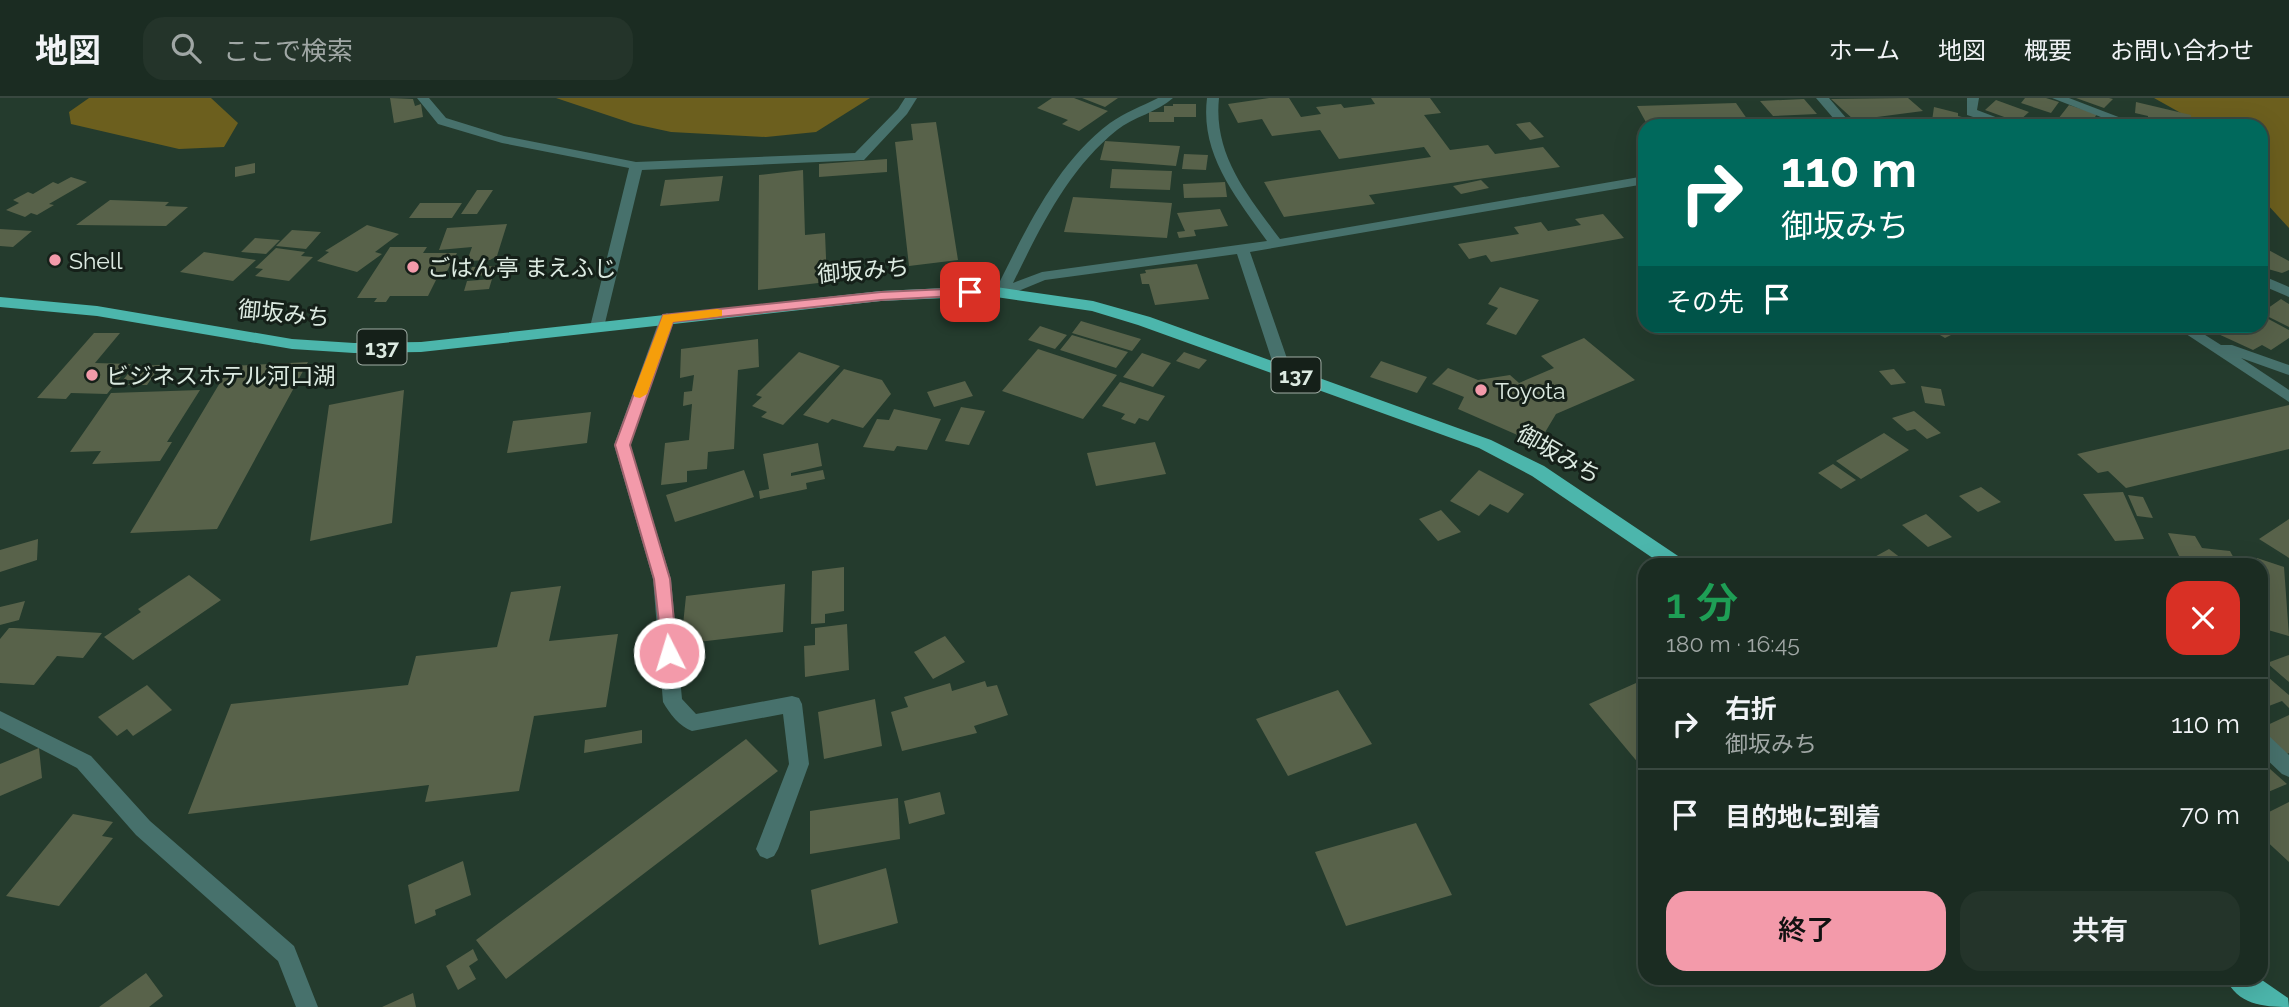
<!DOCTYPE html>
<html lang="ja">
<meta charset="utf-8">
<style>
:root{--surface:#1b2c22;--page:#24342a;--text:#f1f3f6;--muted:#a0a7a5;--line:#394840;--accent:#f39aaa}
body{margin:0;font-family:Raleway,"Noto Sans JP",sans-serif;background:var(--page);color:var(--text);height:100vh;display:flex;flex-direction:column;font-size:26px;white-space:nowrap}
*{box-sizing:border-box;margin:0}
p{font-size:23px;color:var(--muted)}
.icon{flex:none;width:38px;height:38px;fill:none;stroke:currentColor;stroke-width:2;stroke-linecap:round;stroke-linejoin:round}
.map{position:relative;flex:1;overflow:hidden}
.drawer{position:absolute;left:1638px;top:460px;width:630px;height:427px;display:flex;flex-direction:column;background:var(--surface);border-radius:21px;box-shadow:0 7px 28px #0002,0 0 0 2px var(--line)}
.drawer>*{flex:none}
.banner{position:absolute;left:1638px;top:21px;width:630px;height:214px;border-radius:21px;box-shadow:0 7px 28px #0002,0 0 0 2px var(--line);background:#00695c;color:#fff;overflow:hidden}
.pin{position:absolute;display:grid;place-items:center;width:60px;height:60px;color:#fff;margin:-30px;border-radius:14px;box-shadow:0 4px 10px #0006}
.me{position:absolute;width:77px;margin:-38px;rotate:355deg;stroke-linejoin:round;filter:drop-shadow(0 0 5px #0008)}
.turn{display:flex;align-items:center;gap:24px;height:147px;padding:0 28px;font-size:32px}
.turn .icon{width:91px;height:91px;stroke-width:2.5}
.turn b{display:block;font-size:49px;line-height:60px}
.then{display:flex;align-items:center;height:66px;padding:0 28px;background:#0003;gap:14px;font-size:26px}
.round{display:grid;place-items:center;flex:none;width:74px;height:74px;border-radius:21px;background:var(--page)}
.summary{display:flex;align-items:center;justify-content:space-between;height:119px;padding:0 28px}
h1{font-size:42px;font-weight:600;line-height:52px;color:#1e9e55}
.primary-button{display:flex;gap:14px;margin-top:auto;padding:14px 28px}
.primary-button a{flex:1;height:80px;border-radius:21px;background:var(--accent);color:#111;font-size:28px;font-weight:600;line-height:80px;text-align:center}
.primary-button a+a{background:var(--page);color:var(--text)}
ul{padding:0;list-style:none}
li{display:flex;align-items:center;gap:21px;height:91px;padding:0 28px;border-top:2px solid var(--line)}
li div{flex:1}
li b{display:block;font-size:26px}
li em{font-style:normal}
header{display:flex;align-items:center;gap:42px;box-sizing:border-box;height:98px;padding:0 35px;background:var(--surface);border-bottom:2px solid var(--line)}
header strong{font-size:33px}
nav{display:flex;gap:38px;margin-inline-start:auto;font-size:24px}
.search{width:490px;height:63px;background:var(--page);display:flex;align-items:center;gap:18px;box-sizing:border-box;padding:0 24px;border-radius:21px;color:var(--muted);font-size:26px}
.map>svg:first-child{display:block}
.green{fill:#6c5f1e}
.building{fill:#58624a}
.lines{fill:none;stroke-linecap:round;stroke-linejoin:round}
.minor{fill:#47716c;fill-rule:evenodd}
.trunk{fill:#4cb6ac;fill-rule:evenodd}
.route{fill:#f39aaa;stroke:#9e646e;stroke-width:2}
.slow{fill:#f59e0b}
.poi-dot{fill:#f39aaa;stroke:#152019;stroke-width:2.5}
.labels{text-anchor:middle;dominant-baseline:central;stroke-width:6;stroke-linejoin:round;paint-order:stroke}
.shield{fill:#152019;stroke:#a0ada5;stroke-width:2}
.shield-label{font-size:21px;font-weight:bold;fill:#dceae1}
.poi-label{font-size:23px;fill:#dceae1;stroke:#152019;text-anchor:start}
.street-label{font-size:23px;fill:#dceae1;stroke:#152019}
</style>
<header>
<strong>地図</strong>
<div class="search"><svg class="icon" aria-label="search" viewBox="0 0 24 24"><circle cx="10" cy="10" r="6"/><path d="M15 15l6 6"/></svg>ここで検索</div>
<nav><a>ホーム</a><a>地図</a><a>概要</a><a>お問い合わせ</a></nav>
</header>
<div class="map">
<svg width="2289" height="909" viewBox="0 0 2289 909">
<rect width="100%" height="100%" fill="#243b2d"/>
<path class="green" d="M89,0H211L238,25L224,49L179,51L71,26L69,14Z
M556,0H870L816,34L766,39L671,34L634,26Z
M2154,0H2289V130L2266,105L2261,91V28H2204Z"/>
<path class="building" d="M390,0L413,1L415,8L421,6L423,19L394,25Z
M1052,0H1074L1108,13L1079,33L1062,26L1068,22L1037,10Z
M1082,0H1118L1105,9Z
M1269,0H1289L1301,19L1321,16L1316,9L1341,6L1344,10L1375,6L1371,0H1430L1441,15L1424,17L1450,52L1488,47L1495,56L1543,49L1560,69L1369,97L1375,106L1284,119L1264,84L1431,59L1424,49L1339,61L1320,32L1272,38L1262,21L1238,25L1228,6Z
M1908,0L1923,13L1854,22L1831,1Z
M2025,0H2046L2059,4L2051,15L2021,5Z
M2076,0H2109L2113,1L2104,10Z
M1804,1L1817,16L1773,18L1760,3Z
M1996,2L2029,14L2018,24L1985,12Z
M2136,4L2191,17L2190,28L2148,21V18L2135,15Z
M1736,5L1752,28H1648L1637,8Z
M1173,6H1196V19H1174V24H1149V14H1164V8H1173Z
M2069,7L2097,16L2089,28L2058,21Z
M1934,9L1958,15V18L1962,19L1961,28L1932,23Z
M2045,20L2067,28H2036Z
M1981,21L1998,28H1969Z
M936,24L958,162L909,168L895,44L913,42L911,26Z
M1530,24L1544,39L1530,42L1516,26Z
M1105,43L1180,48L1176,68L1100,62Z
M1184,56L1208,57L1206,72L1182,71Z
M887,61V74L819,79V66Z
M255,65V75L235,79V69Z
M1112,71L1172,73L1170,92L1110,90Z
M803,72L805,137L825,135L827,184L758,192L759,77Z
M723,78L719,103L660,108L665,82Z
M71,79L87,84L49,106L54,107L37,117L31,115L25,119L6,112L19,105L13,102L28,94L33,96L53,84L58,86Z
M1481,82L1489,90L1461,96L1453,88Z
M1225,84L1227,99L1184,100L1183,86Z
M477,92H493L477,116H461Z
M1073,99L1172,105L1167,140L1064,134Z
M110,102L169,104L165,108L188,109L166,128L76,127Z
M420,105H462L452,120H409Z
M1220,111L1228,128L1194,132L1196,138L1179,140L1177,134L1185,133L1177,115Z
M1603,116L1624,140L1491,164L1486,157L1469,161L1458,146L1519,136L1514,129L1541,124L1548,133L1581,127L1575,121Z
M507,126L497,158L490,162L467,163L472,149L439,152L447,130Z
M367,127L399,136L375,154L382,156L357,174L317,163L329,154L325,153Z
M0,131L32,133L13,149L0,148Z
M292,132L321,134L306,151L276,148Z
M255,140L280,142L266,156L241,154Z
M2261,148L2289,163V172L2282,175L2261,169Z
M390,149H427L423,155H457L442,182H436L428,198H390L386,204H374L377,200H357Z
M276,150L305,154L301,158L313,159L289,183L255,178L263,171L255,170Z
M204,154L256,162L233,183L180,174Z
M1197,166L1209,201L1155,207L1149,186H1142L1140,176L1146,175L1145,172Z
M496,168L492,177L468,178L472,169Z
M492,181L489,191L464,193L467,183Z
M1500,189L1539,202L1516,237L1486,226L1498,210L1488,206Z
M2281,201L2289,206V229L2261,215Z
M2261,217L2289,232V240L2271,252L2262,247L2253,252L2203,229L2261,228Z
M1081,223L1141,241L1132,253L1072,235Z
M1040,228L1067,237L1055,251L1028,242Z
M1925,228H1969L1945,240Z
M94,235H120L95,265L131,266L107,296L71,295L66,301L37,300Z
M1072,237L1128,254L1116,270L1060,252Z
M1584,240L1635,282L1556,316L1538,346L1458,311L1464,299L1432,286L1448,270L1478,282L1510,277L1519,285L1554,270L1541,258Z
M758,241L759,269L738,272L734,351L708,354L707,371L687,373V384L661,387L665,345L689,342L692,306L683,308L684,294L692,293L694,277L680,280L681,251Z
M1038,251L1117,277L1083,321L1002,293Z
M799,254L840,268L783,327L761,319L767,314L752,308L762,299L756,297Z
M1184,254L1207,262L1199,271L1176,263Z
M1142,255L1171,265L1153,289L1123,279Z
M1381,263L1427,279L1417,295L1370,279Z
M308,264L217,431L130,435L230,268Z
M161,267L147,287H128L132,282H123L134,268Z
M844,271L882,282L891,296L863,330L832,321L828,325L803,317Z
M1894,271L1906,285L1891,287L1879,273Z
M965,283L973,298L934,309L927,294Z
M1120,284L1165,298L1148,323L1139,320L1135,326L1121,321L1125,316L1102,308Z
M1921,288L1941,291L1945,308L1925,305Z
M200,292L167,344H172L160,363L92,366L101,353L70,354L111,295Z
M404,292L392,425L310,443L329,307Z
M2289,307V351L2126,390L2108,373L2098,375L2077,356Z
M961,309L985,313L969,347L945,343Z
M894,311L941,321L927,352L897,348L894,353L863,349L877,321L889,322Z
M1914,313L1941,335L1927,341L1915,331L1907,333L1892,320Z
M591,314L587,345L507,355L513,323Z
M1884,335L1909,352L1861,381L1836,363Z
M1155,344L1166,376L1096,388L1087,355Z
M818,345L822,368L791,375V378L823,372L825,381L806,385L807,391L760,401L759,393L769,391L763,356Z
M1833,366L1856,382L1841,391L1818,375Z
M744,372L754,399L675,424L666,397Z
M1479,372L1524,396L1508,415L1490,406L1479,418L1450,403Z
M1981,389L2001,404L1978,414L1959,398Z
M2123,394L2144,441L2115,443L2083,396Z
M2128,397L2143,399L2153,420L2137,418Z
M1441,412L1461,434L1438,443L1419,421Z
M1926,416L1952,439L1928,449L1902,427Z
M2289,421V460L2259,441Z
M2168,435L2195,438L2202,450L2230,453L2237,466L2159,467L2156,459L2181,462Z
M38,441L37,462L0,474V452Z
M1889,451L1910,467H1860Z
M2257,460L2284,469L2289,538L2261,530V467H2257Z
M844,469V513L825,516V525L811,526L812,473Z
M189,477L221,502L133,562L104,539L141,514L138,511Z
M785,486L783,534L681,546L686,498Z
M561,488L549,543L618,536L606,609L534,618L519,693L425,704L429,687L188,716L231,606L408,587L416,558L497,549L511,494Z
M25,503L19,522L0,527V509Z
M847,526L849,572L805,579L804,548L815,547V530Z
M9,530H14L102,535L83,560L57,558L34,587L0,585V541Z
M945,538L965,564L933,581L914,554Z
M2289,557V584L2267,565Z
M2261,573L2289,597V610L2282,603L2261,611Z
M1645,581V673L1589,606Z
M985,583L987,589L997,587L1008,617L974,628L977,635L902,653L891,614L908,609L904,599L950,585L952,593Z
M147,587L172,612L133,638L127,631L117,638L98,619Z
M1338,592L1372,646L1288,678L1256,621Z
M875,601L882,648L824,661L818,614Z
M2289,617V655L2287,656L2261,634V630Z
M642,632V645L584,655L585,642Z
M746,641L778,673L506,881L476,842Z
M39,650L42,680L0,698V666Z
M2261,663L2287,686L2261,697Z
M940,694L945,716L909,726L904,703Z
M898,700L900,741L810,756V713Z
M2289,704V764L2261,738V718Z
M73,716L113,724L102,738L113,740L59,808L6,798Z
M1416,725L1452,797L1346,828L1315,754Z
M463,763L471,797L435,812L436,817L415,826L408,787Z
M886,770L898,825L819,847L811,792Z
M473,851L478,862L469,868L476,881L458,892L446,868Z
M146,875L163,898L149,909H99Z
M413,895L416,909H382Z"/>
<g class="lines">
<path class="minor" d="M417,0H429L446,20L504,38L636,64L855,55L898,11L905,0H917L907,16L864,62L642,72L604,229L597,234L590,229L629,70L502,45L438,26Z
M1158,0H1173C1158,14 1133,19 1117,32C1068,71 1040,130 1013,185L1042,174L1267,143C1236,99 1200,57 1207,0H1219C1213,57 1248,98 1280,141L1645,78V86L1250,154L1291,272L1283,277L1275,272L1237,156L1045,182L1006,198H996L994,195C1024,136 1055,66 1110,25C1124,15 1142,8 1158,0Z
M1816,0H1829L1853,28H1840Z
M1967,0H1979L1977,12L2019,28H2001L1967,17Z
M2052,0H2069L2142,28H2124Z
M2261,177L2289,189V199L2261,187Z
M667,215L674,220L630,347L671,481L682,601L696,616L792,598L799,600L802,606L809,666L778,751L774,758L767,761L760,758L756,751L789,666L783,616L692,633C680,629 669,615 663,604L653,481L614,347L660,220Z
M2174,228H2191L2221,247H2232L2289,267V277L2241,260L2289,292V304Z
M0,613L91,658L150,723L294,848L318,909H296L278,863L136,737L77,670L0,630Z
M2261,635L2268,637L2289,657V679L2282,676L2261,656Z"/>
<path class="trunk" d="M989,188L1093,203L1150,219L1491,342L1544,368L1684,462L1687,467H1663L1532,378L1479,350L1138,227L1092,213L989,198L881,203L421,254L354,255L292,251L97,218L0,209V199L97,208L292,241L354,245L421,244L881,193Z
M2226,880H2259L2288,900L2289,909C2264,909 2237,907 2226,880Z"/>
</g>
<path class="route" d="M970,190L974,191V197L881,202L673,224L630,347L670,481L677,555L669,562L663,560L654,481L615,347L663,217L881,194Z"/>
<path class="slow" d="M717,211L722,212V218L673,224L647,296L640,300L635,299L633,296L663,217Z"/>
<g class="poi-dot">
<circle cx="55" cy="162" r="7"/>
<circle cx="413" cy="169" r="7"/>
<circle cx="92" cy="277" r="7"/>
<circle cx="1481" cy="292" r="7"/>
</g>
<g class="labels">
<g class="shield">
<rect x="357.5" y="231.5" width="49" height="35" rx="5"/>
<rect x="1271.5" y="259.5" width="49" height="35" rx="5"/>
</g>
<g class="shield-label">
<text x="382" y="249">137</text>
<text x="1296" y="277">137</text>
</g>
<g class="poi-label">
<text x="69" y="162">Shell</text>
<text x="427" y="169">ごはん亭 まえふじ</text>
<text x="106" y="277">ビジネスホテル河口湖</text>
<text x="1495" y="292">Toyota</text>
</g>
<g class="street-label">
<text transform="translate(863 172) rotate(-5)">御坂みち</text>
<text transform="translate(284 215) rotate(6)">御坂みち</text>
<text transform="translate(1559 356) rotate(30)">御坂みち</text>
</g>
</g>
</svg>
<div class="pin" style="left:970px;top:194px;background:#d93025"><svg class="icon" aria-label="arrive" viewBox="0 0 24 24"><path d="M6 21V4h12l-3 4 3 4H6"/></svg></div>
<svg class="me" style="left:669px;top:555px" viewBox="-20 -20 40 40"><circle r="17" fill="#f39aaa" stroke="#fff" stroke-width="3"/><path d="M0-11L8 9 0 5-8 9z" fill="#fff"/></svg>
<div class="banner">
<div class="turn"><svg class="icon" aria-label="right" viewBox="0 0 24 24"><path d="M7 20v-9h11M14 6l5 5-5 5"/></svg><div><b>110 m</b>御坂みち</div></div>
<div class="then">その先<svg class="icon" aria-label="arrive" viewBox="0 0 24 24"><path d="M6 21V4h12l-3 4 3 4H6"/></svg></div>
</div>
<section class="drawer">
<div class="summary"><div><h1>1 分</h1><p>180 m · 16:45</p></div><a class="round" style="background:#d93025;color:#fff"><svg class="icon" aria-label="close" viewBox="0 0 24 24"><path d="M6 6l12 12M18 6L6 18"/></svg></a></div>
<ul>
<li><svg class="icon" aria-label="right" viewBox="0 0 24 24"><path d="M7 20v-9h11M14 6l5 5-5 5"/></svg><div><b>右折</b><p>御坂みち</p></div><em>110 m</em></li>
<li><svg class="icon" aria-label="arrive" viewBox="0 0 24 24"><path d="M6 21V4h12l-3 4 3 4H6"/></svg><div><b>目的地に到着</b></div><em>70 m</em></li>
</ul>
<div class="primary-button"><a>終了</a><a>共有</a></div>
</section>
</div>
